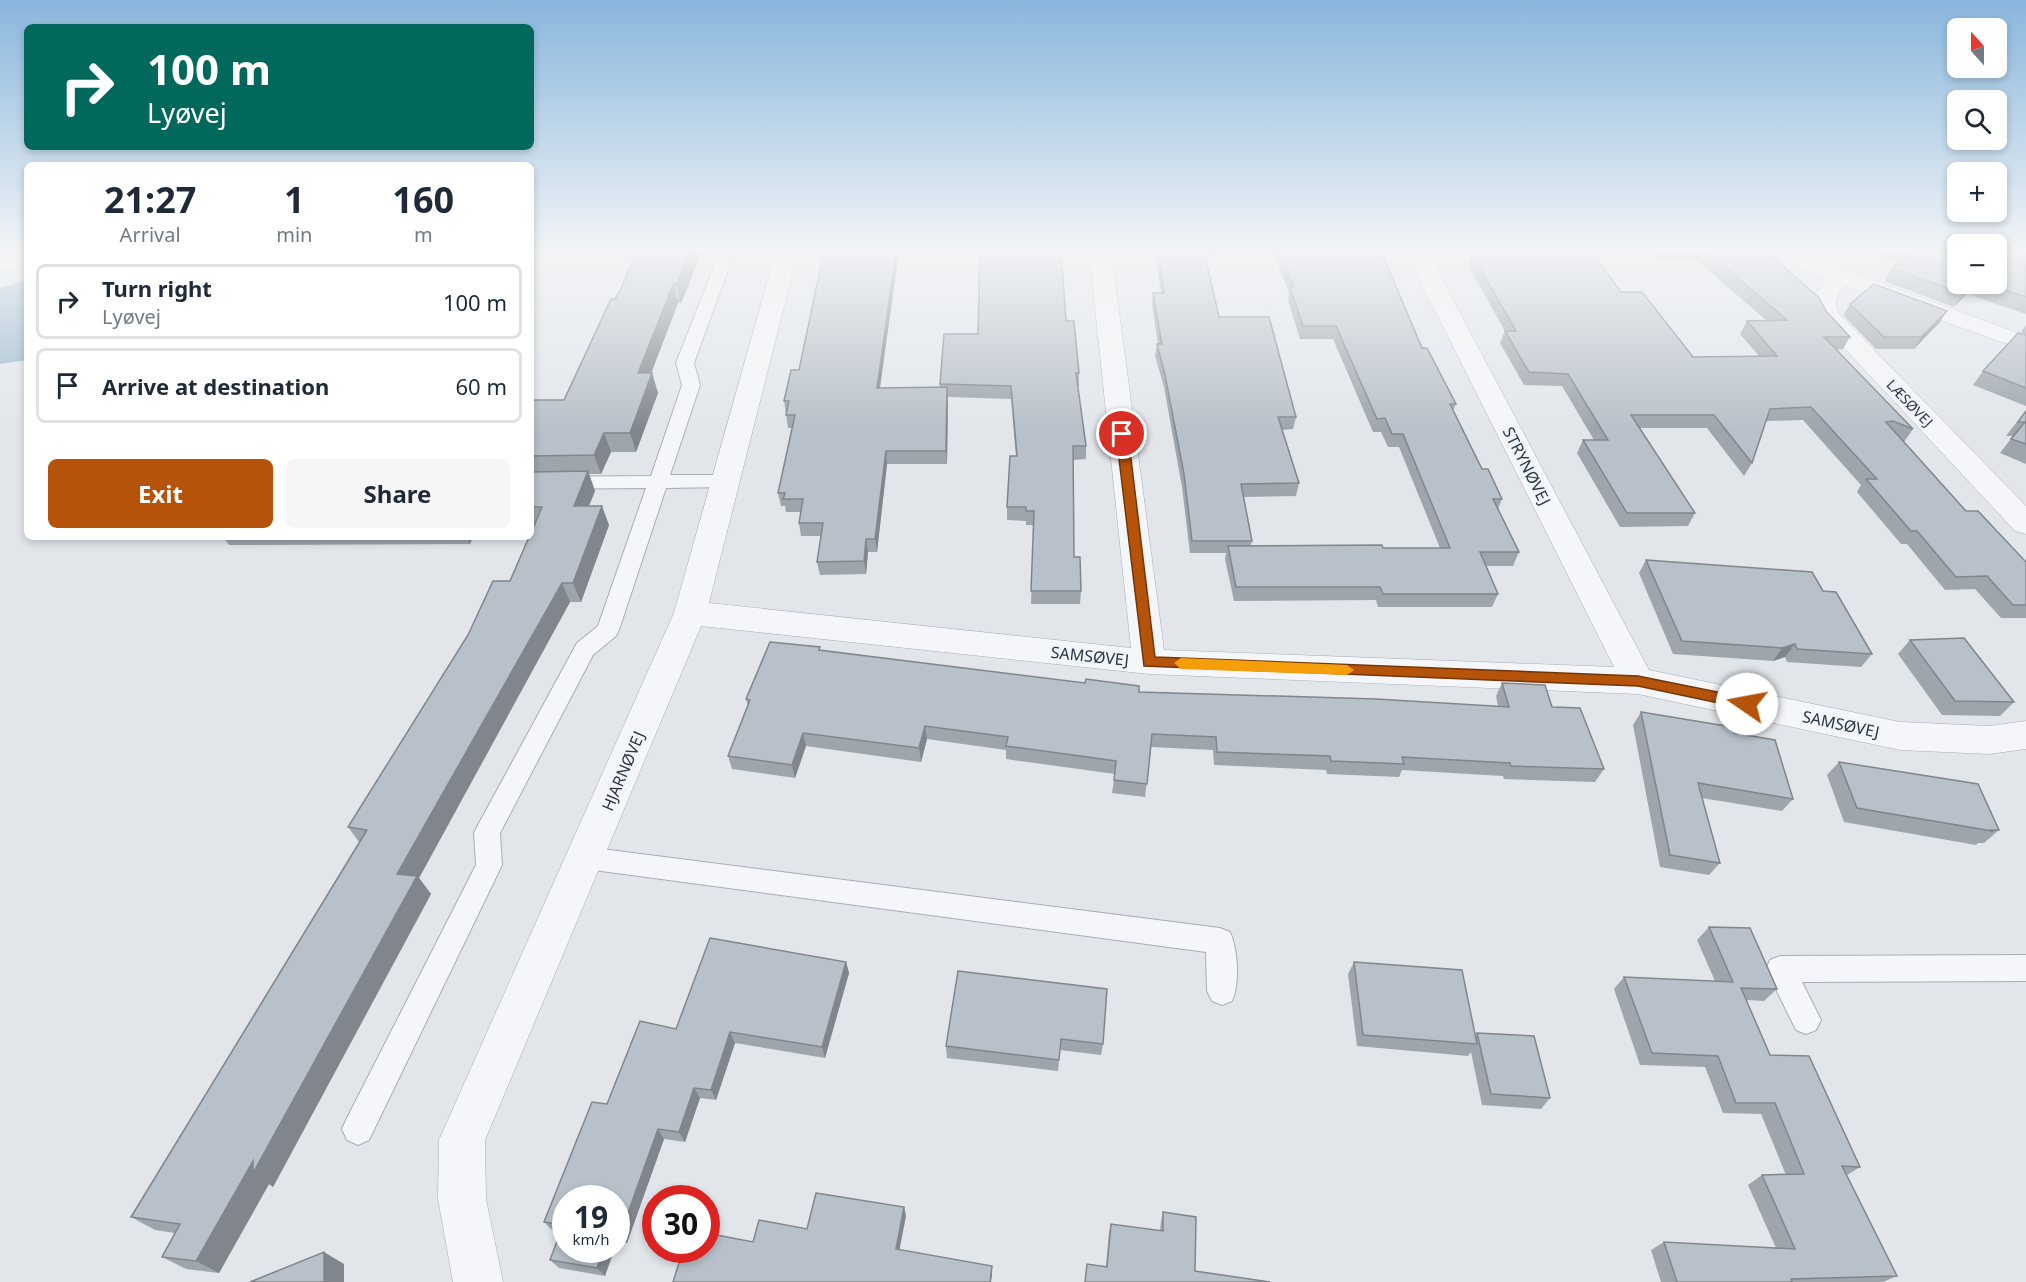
<!DOCTYPE html>
<meta charset="utf-8">
<style>
:root{--surface:#fff;--page:#f6f6f7;--text:#1f2937;--muted:#747a83;--line:#e0e1e3;--accent:#b45309}
body{margin:0;font-family:"Noto Sans",sans-serif;background:var(--page);color:var(--text);height:100vh;display:flex;flex-direction:column;font-size:22px;white-space:nowrap}
*{box-sizing:border-box;margin:0}
p{font-size:20px;color:var(--muted)}
.icon{flex:none;width:33px;height:33px;fill:none;stroke:currentColor;stroke-width:2;stroke-linecap:round;stroke-linejoin:round}
.map{position:relative;flex:1;overflow:hidden}
.panel{position:absolute;left:24px;top:162px;width:510px;height:378px;display:flex;flex-direction:column;background:var(--surface);border-radius:9px;box-shadow:0 3px 9px #0003}
.panel>*{flex:none}
.banner{position:absolute;left:24px;top:24px;width:510px;height:126px;border-radius:9px;box-shadow:0 3px 9px #0003;background:#00695c;color:#fff;overflow:hidden}
.needle{width:39px;rotate:339deg}
.buttons{position:absolute;left:1947px;top:18px;display:grid;gap:12px}
.buttons a{display:grid;place-items:center;width:60px;height:60px;border-radius:9px;background:var(--surface);box-shadow:0 3px 9px #0003;font-size:30px}
.speed{position:absolute;left:552px;top:1185px;display:flex;gap:12px;font-size:30px;font-weight:700;text-align:center}
.speed>*{display:grid;place-content:center;width:78px;height:78px;border-radius:50%;background:var(--surface);box-shadow:0 3px 9px #0003;line-height:1}
.speed small{font-size:15px;font-weight:400}
.speed .limit{border:9px solid #d22;background:#fff;color:#111}
.pin{position:absolute;display:grid;place-items:center;width:51px;height:51px;color:#fff;margin:-26px;border:3px solid #fff;border-radius:50%;box-shadow:0 2px 6px #0007}
.me{position:absolute;width:66px;margin:-33px;rotate:282deg;stroke-linejoin:round;filter:drop-shadow(0 0 4px #0008)}
.turn{display:flex;align-items:center;gap:21px;height:126px;padding:0 24px;font-size:27px}
.turn .icon{width:78px;height:78px;stroke-width:2.5}
.turn b{display:block;font-size:42px;line-height:51px}
.eta{display:flex;justify-content:space-evenly;align-items:center;height:102px;text-align:center}
.eta b{font-size:36px;font-weight:700;line-height:42px}
.cta{display:flex;gap:12px;margin-top:auto;padding:12px 24px}
.cta a{flex:1;height:69px;border-radius:9px;background:var(--accent);color:#fff;font-size:24px;font-weight:700;line-height:69px;text-align:center}
.cta a+a{background:var(--page);color:var(--text)}
ul{padding:0;list-style:none}
li{display:flex;align-items:center;gap:18px;height:75px;margin:0 12px 9px;padding:0 12px;border:3px solid var(--line);border-radius:9px}
li div{flex:1}
li b{display:block;font-size:22px}
li em{font-style:normal}
.map>svg:first-child{display:block}
.water{fill:#9bb8cc}
.lines{fill:none;stroke-linecap:round;stroke-linejoin:round}
.service-casing{stroke:#a7adb6;stroke-width:2}
.minor-casing{stroke:#a7adb6;stroke-width:1}
.tertiary-casing{stroke:#a7adb6;stroke-width:1}
.service{fill:#f5f6f9;fill-rule:evenodd}
.minor{fill:#f5f6f9;fill-rule:evenodd}
.tertiary{fill:#f5f6f9;fill-rule:evenodd}
.wall{fill:#9ea5ad}
.shaded-wall{fill:#81868d}
.building{fill:#b8c0c9;stroke:#81868d;stroke-width:1.5}
.route{fill:#b45309;stroke:#753606;stroke-width:1.5}
.slow{fill:#f59e0b}
.labels{text-anchor:middle;dominant-baseline:central;stroke-width:5;stroke-linejoin:round;paint-order:stroke}
.far-street-label{font-size:14px;fill:#293544;stroke:#f1f5f8}
.street-label{font-size:16px;fill:#293544;stroke:#f1f5f8}
</style>
<div class="map">
<svg width="2026" height="1282" viewBox="0 0 2026 1282">
<rect width="100%" height="100%" fill="#e2e6eb"/>
<path class="water" d="M27,280V360L0,364V288Z"/>
<g class="lines">
<g class="service-casing">
<path id="service" d="M720,251H735L694,363L700,385L670,475H726L733,477L736,481L733,485L726,487L666,488L619,630L616,636L593,655L500,833L502,865L369,1140L358,1145L347,1140L342,1129L347,1118L476,865L474,833L478,825L577,643L598,626L646,488L531,489V477L651,476L682,385L676,363Z
M586,847L1220,928L1230,932C1238,950 1240,983 1232,1001L1222,1005L1212,1001L1207,991L1206,952L586,869L577,866L573,858L577,850Z
M2026,955V981L1802,982L1821,1020L1816,1030L1806,1034L1796,1030L1766,969L1770,960L1780,956Z"/>
</g>
<g class="minor-casing">
<path id="minor" d="M23,251H27V264L0,272V258Z
M776,251H798L709,603L1131,648L1089,251H1111L1164,650L1614,667L1405,251H1427L1649,670L1900,722L1989,726L2026,721V749L1989,754L1900,750L1638,694L1149,674L701,626L485,1140L486,1199L503,1282H453L438,1199L439,1140L674,613Z
M1843,270L1851,272L1854,277L1838,295L1835,304L1839,314L2026,506V534L2015,531L1820,322L1811,304C1817,289 1827,274 1843,270Z"/>
</g>
<g class="tertiary-casing">
<path id="tertiary" d="M1772,251H1802L1851,272L2026,336V351L1835,282L1775,256Z"/>
</g>
<use href="#service" class="service"/>
<use href="#minor" class="minor"/>
<use href="#tertiary" class="tertiary"/>
</g>
<path class="wall" d="M637,251H708L706,257H700L681,303H678L651,373H652L658,393L636,452H611L601,474H589L595,491L589,506L609,525L581,602H570L419,878L431,894L273,1187L269,1184L219,1273L186,1269L162,1257L175,1233L155,1230L131,1217L359,842L348,827L510,581L534,527H531V400H564L620,291Z
M824,251H899L880,388L940,387V384L978,334L1066,321L1079,373V386H1078L1086,446V459L1073,460L1074,557L1081,591L1080,604H1031L1034,525H1026V521L1007,520V507L1016,456L1011,399L948,397L947,464H887L877,552H868L866,574L820,575L817,562L821,536H801L799,523L801,512H786L785,506H781L778,493L793,428H788L784,401L799,370Z
M1155,251H1214L1213,257H1206L1219,317L1296,417L1293,429L1282,430L1299,483L1296,496L1243,497L1252,541L1251,545L1383,548H1440L1399,447H1388L1381,432H1373L1333,339H1300L1288,300L1289,293L1273,251H1381L1422,348L1456,404L1453,411L1482,469L1502,499L1498,509L1519,552L1513,566H1486L1498,594L1492,607H1378L1376,600L1234,601L1225,559L1226,553H1190L1182,487L1164,387L1155,356L1157,344H1158L1152,305L1153,293H1161Z
M1469,251H1591L1621,292L1693,357L1759,356L1740,334L1747,321L1766,320L1694,258L1659,260L1650,251H1766L1850,337L1843,349L1836,350L1913,429L1904,442L1966,511L2026,562V618H2001L1975,589L1945,590L1907,544H1901L1857,492L1861,485L1803,420L1766,421L1752,463L1744,476L1707,428H1640L1695,513L1688,526L1620,527L1577,453L1583,440H1594L1562,386L1524,385L1500,343L1505,331L1468,265L1471,254Z
M1864,251H1958V284H1996L2026,251V314L1967,294L1954,307L1884,281L1892,268L1898,263Z
M1850,304L1940,322L1914,349H1876L1843,315Z
M2026,325V335L2021,332Z
M2026,335V406L1973,385L1983,371Z
M2026,410V464L2000,453L2013,436H2006Z
M223,537H473L470,544L229,545Z
M1646,560L1823,591L1872,654L1861,667L1787,662L1785,657L1773,661L1673,654L1639,573Z
M1910,640L2014,702L2000,716L1942,715L1898,654Z
M821,650L1139,692L1498,706L1496,696L1502,683L1552,707L1604,769L1595,782L1504,779L1503,776L1402,770L1399,777L1327,774L1326,770L1214,765L1213,750L1151,747L1145,797L1112,793L1115,774L1006,759V750L927,739L921,762L806,746L795,778L732,769L728,756L748,706L746,699Z
M1641,712L1734,733L1793,799L1782,811L1702,798L1720,863L1709,875L1660,867L1633,725Z
M1839,762L1999,830L1984,843H1978L1976,845L1844,822L1827,775Z
M1709,927L1777,989L1764,1001L1746,1000L1770,1055L1860,1167L1847,1175L1897,1276L1883,1282H1661L1651,1250L1664,1242L1776,1248L1748,1185L1762,1175H1786L1761,1114L1723,1113L1705,1067L1640,1065L1614,989L1624,977L1715,981L1697,940Z
M846,962L849,973L825,1058L735,1043L716,1100L700,1098L685,1142L664,1139L627,1243L617,1242L616,1244V1198H566L614,1250L605,1276L559,1268L550,1260L560,1232L553,1231L544,1222L607,1104L676,1029Z
M1354,962L1475,1036L1477,1033L1550,1098L1541,1109L1482,1105L1471,1052L1468,1056L1357,1046L1348,974Z
M958,971L1103,1044L1101,1055L1060,1050L1058,1071L947,1058L946,1046Z
M1163,1212L1195,1271L1270,1282H1085L1087,1264L1106,1266L1109,1232L1111,1224L1160,1231L1161,1221Z"/>
<path class="shaded-wall" d="M690,251H698L700,257L681,303L677,284Z
M896,251H899L878,400L877,388Z
M1973,284H1974L1967,294L1954,307L1963,294Z
M673,285L678,303L644,392L638,373Z
M1947,311L1940,322L1914,349L1921,337Z
M652,373L658,393L636,452L630,433Z
M947,387L948,400L947,464L946,451Z
M604,433L611,452L601,474L594,455Z
M886,451L887,464L877,552L875,539Z
M588,471L595,491L581,525L574,506Z
M602,506L609,525L581,602L573,583Z
M467,537H473L470,544Z
M866,539L868,552L866,574L864,561Z
M562,583L570,602L419,878L431,894L273,1187L269,1184L219,1273L196,1261L397,874Z
M1795,644L1785,657L1773,661L1782,648Z
M925,726L927,739L921,762L919,748Z
M803,733L806,746L795,778L792,765Z
M846,962L849,973L825,1058L822,1047Z
M730,1032L735,1043L716,1100L711,1090Z
M694,1088L700,1098L685,1142L679,1132Z
M658,1129L664,1139L627,1243L620,1235Z
M904,1207L906,1216L898,1257L896,1249Z
M603,1250H614L605,1276L597,1268Z
M324,1252L344,1264V1282H324Z
M992,1266V1275L991,1282H990Z"/>
<path class="building" d="M637,251H690L677,284L673,285L638,373H652L630,433H604L594,455L531,456V400H564L611,299H615L620,291Z
M824,251H896L877,388L947,387L946,451H886L875,539H866L864,561L817,562L823,523H799L803,499H783L785,493H778L795,415H786L789,401H784L791,370H799Z
M980,251H1061L1066,321H1074L1079,373H1076L1086,446H1073L1074,557H1080L1081,591H1031L1034,511H1026V507H1007L1010,456H1017L1011,386L940,384L944,334H978Z
M1158,251H1204L1219,317H1269L1296,417H1278L1299,483L1241,484L1252,541H1192L1184,474L1165,375L1157,344H1162L1153,293H1164Z
M1280,251H1381L1422,348H1427L1456,404H1450L1482,469H1488L1502,499H1493L1519,552H1480L1498,594H1383L1380,587H1236L1228,546L1382,545L1383,548H1450L1403,434H1392L1385,418L1377,419L1336,326H1303L1290,287H1294Z
M1481,251H1591L1621,292H1642L1693,357L1777,356L1747,321L1787,320L1706,251H1766L1819,298L1826,311L1850,337H1824L1913,429L1893,421L1886,422L1966,511H1978L2026,562V605H2013L1987,576L1956,577L1917,531H1911L1866,479H1877L1811,407L1770,409L1752,463L1714,415H1631L1695,513H1627L1583,440H1608L1568,374L1529,372L1505,331H1516L1471,253H1482Z
M1911,251H1958V284H1973L1963,294L1892,268L1912,252Z
M1996,251H2026V297L1987,284H1996Z
M1874,284L1947,311L1921,337H1884L1850,304Z
M2018,333L2026,335V388L1983,371Z
M2026,411V444L2011,439L2025,422H2018Z
M588,471L574,506H602L573,583H562L397,874L417,876L253,1173V1161L196,1261L162,1257L180,1224L131,1217L367,830L348,827L468,635L493,581H510L529,537H531V533L542,507H531V472Z
M1646,560L1812,572L1823,591L1836,592L1872,654L1797,649L1795,644L1782,648L1682,641Z
M1964,638L2014,702L1955,701L1910,640Z
M770,642L820,647L819,650L1085,683L1086,679L1139,686V692L1376,699L1509,707L1502,683L1545,685L1552,707L1580,708L1604,769L1511,766L1510,763L1402,757L1404,764L1331,761L1330,756L1217,752L1216,737L1152,734L1147,784L1114,780L1116,761L1006,746L1008,737L925,726L919,748L803,733L792,765L728,756L750,700L746,699Z
M1641,712L1732,727L1734,733L1775,740L1793,799L1698,783L1720,863L1670,855Z
M1839,762L1978,784L1999,830H1991L1992,831L1857,808Z
M1709,927L1750,928L1777,989L1741,988L1770,1055L1809,1056L1860,1167L1842,1166L1897,1276L1791,1279L1792,1282H1677L1664,1242L1795,1249L1762,1175L1804,1174L1775,1103H1736L1718,1056L1652,1053L1624,977L1733,982Z
M710,938L846,962L822,1047L730,1032L711,1090L694,1088L679,1132L658,1129L620,1235L616,1234V1198H566V1250H603L597,1268L550,1260L563,1225L544,1222L592,1102L607,1104L640,1021L676,1029Z
M1354,962L1462,970L1477,1044L1363,1035Z
M958,971L1107,989L1103,1044L1061,1039L1059,1060L946,1046Z
M1477,1033L1534,1036L1550,1098L1491,1094Z
M816,1193L904,1207L896,1249L992,1266L990,1282H673L683,1250H706V1233L753,1242L759,1220L807,1229Z
M1163,1212L1196,1217L1195,1271L1270,1282H1085L1087,1264L1107,1267L1111,1224L1163,1231Z
M324,1252V1282H250Z"/>
<linearGradient id="sky" x2="0" y2="1"><stop stop-color="#89b6dd"/><stop offset="0.58" stop-color="#f2f4f6"/><stop offset="1" stop-color="#f2f4f6" stop-opacity="0"/></linearGradient>
<rect width="2026" height="431" fill="url(#sky)"/>
<path class="route" d="M1122,431L1128,434L1155,657L1638,676L1747,698L1752,700L1754,704L1752,708L1747,709L1638,686L1144,666L1116,434Z"/>
<path class="slow" d="M1181,658L1347,665L1354,670L1347,675L1181,669L1174,663Z"/>
<g class="labels">
<g class="far-street-label">
<text transform="translate(1910 403) rotate(46)">LÆSØVEJ</text>
</g>
<g class="street-label">
<text transform="translate(1527 466) rotate(63)">STRYNØVEJ</text>
<text transform="translate(1090 656) rotate(6)">SAMSØVEJ</text>
<text transform="translate(1841 724) rotate(12)">SAMSØVEJ</text>
<text transform="translate(623 771) rotate(-67)">HJARNØVEJ</text>
</g>
</g>
</svg>
<div class="buttons">
<a><svg class="needle" viewBox="-14 -14 28 28"><path d="M0-13l5 13h-10z" fill="#e53935"/><path d="M0 13l5-13h-10z" fill="#747a83"/></svg></a>
<a><svg class="icon" aria-label="search" viewBox="0 0 24 24"><circle cx="10" cy="10" r="6"/><path d="M15 15l6 6"/></svg></a>
<a>+</a>
<a>−</a>
</div>
<div class="speed"><div>19<small>km/h</small></div><div class="limit">30</div></div>
<div class="pin" style="left:1122px;top:434px;background:#d93025"><svg class="icon" aria-label="arrive" viewBox="0 0 24 24"><path d="M6 21V4h12l-3 4 3 4H6"/></svg></div>
<svg class="me" style="left:1747px;top:704px" viewBox="-20 -20 40 40"><circle r="19" fill="#fff"/><path d="M0-13L10 11 0 6-10 11z" fill="#b45309"/></svg>
<div class="banner">
<div class="turn"><svg class="icon" aria-label="right" viewBox="0 0 24 24"><path d="M7 20v-9h11M14 6l5 5-5 5"/></svg><div><b>100 m</b>Lyøvej</div></div>
</div>
<section class="panel">
<div class="eta">
<div><b>21:27</b><p>Arrival</p></div>
<div><b>1</b><p>min</p></div>
<div><b>160</b><p>m</p></div>
</div>
<ul>
<li><svg class="icon" aria-label="right" viewBox="0 0 24 24"><path d="M7 20v-9h11M14 6l5 5-5 5"/></svg><div><b>Turn right</b><p>Lyøvej</p></div><em>100 m</em></li>
<li><svg class="icon" aria-label="arrive" viewBox="0 0 24 24"><path d="M6 21V4h12l-3 4 3 4H6"/></svg><div><b>Arrive at destination</b></div><em>60 m</em></li>
</ul>
<div class="cta"><a>Exit</a><a>Share</a></div>
</section>
</div>
